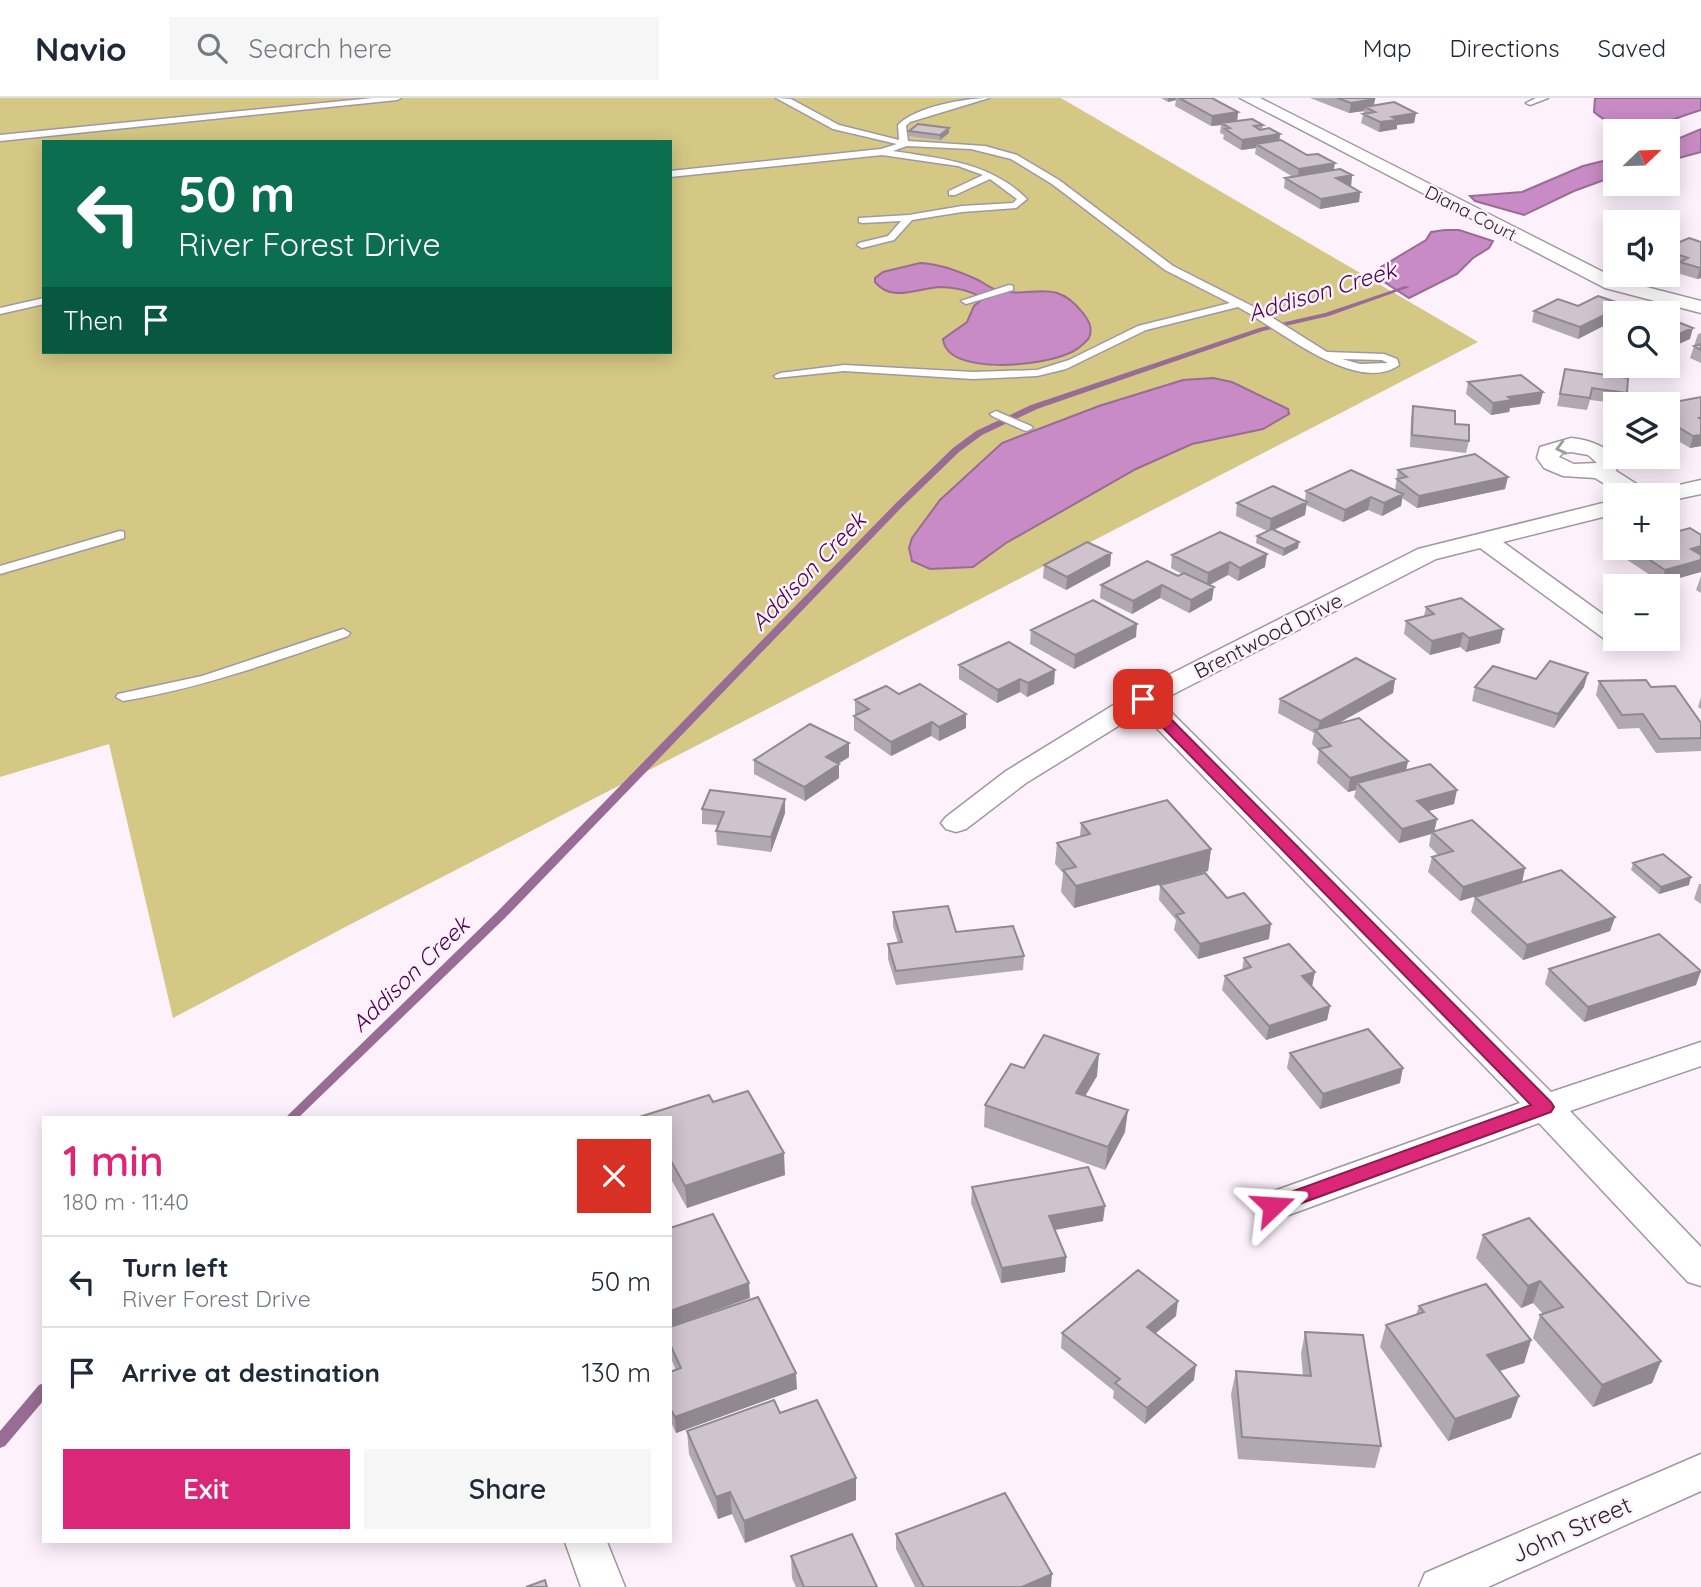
<!DOCTYPE html>
<meta charset="utf-8">
<style>
:root{--surface:#fff;--page:#f6f6f7;--text:#1f2937;--muted:#747a83;--line:#e0e1e3;--accent:#db2777}
body{margin:0;font-family:Quicksand,sans-serif;background:var(--page);color:var(--text);height:100vh;display:flex;flex-direction:column;font-size:26px;white-space:nowrap}
*{box-sizing:border-box;margin:0}
p{font-size:23px;color:var(--muted)}
.icon{flex:none;width:38px;height:38px;fill:none;stroke:currentColor;stroke-width:2;stroke-linecap:round;stroke-linejoin:round}
.map{position:relative;flex:1;overflow:hidden}
.details{position:absolute;left:42px;top:1018px;width:630px;height:427px;display:flex;flex-direction:column;background:var(--surface);border-radius:0px;box-shadow:0 4px 18px #0003}
.details>*{flex:none}
.top-card{position:absolute;left:42px;top:42px;width:630px;height:214px;border-radius:0px;box-shadow:0 4px 18px #0003;background:#0b6e4f;color:#fff;overflow:hidden}
.needle{width:46px;rotate:67deg}
.buttons{position:absolute;left:1603px;top:21px;display:grid;gap:14px}
.buttons a{display:grid;place-items:center;width:77px;height:77px;border-radius:0px;background:var(--surface);box-shadow:0 4px 18px #0003;font-size:35px}
.pin{position:absolute;display:grid;place-items:center;width:60px;height:60px;color:#fff;margin:-30px;border-radius:14px;box-shadow:0 4px 10px #0006}
.me{position:absolute;width:77px;margin:-38px;rotate:70deg;stroke-linejoin:round;filter:drop-shadow(0 0 5px #0008)}
.turn{display:flex;align-items:center;gap:24px;height:147px;padding:0 21px;font-size:32px}
.turn .icon{width:91px;height:91px;stroke-width:2.5}
.turn b{display:block;font-size:49px;line-height:60px}
.then{display:flex;align-items:center;height:66px;padding:0 21px;background:#0003;gap:14px;font-size:26px}
.round{display:grid;place-items:center;flex:none;width:74px;height:74px;border-radius:0px;background:var(--page)}
.overview{display:flex;align-items:center;justify-content:space-between;height:119px;padding:0 21px}
h1{font-size:42px;font-weight:600;line-height:52px;color:var(--accent)}
.action{display:flex;gap:14px;margin-top:auto;padding:14px 21px}
.action a{flex:1;height:80px;border-radius:0px;background:var(--accent);color:#fff;font-size:28px;font-weight:600;line-height:80px;text-align:center}
.action a+a{background:var(--page);color:var(--text)}
ul{padding:0;list-style:none}
li{display:flex;align-items:center;gap:21px;height:91px;padding:0 21px;border-top:2px solid var(--line)}
li div{flex:1}
li b{display:block;font-size:26px}
li em{font-style:normal}
header{display:flex;align-items:center;gap:42px;box-sizing:border-box;height:98px;padding:0 35px;background:var(--surface);border-bottom:2px solid var(--line)}
header strong{font-size:33px}
nav{display:flex;gap:38px;margin-inline-start:auto;font-size:24px}
.search{width:490px;height:63px;background:var(--page);display:flex;align-items:center;gap:18px;box-sizing:border-box;padding:0 24px;border-radius:0px;color:var(--muted);font-size:26px}
.map>svg:first-child{display:block}
.green{fill:#d4c884;fill-rule:evenodd}
.water{fill:#c98bc5;stroke:#986c95;stroke-width:2}
.lines{fill:none;stroke-linecap:round;stroke-linejoin:round}
.stream{fill:#986c95;fill-rule:evenodd}
.service-casing{stroke:#a197a0;stroke-width:3}
.minor-casing{stroke:#a197a0;stroke-width:3}
.service{fill:#fff;fill-rule:evenodd}
.minor{fill:#fff;fill-rule:evenodd}
.wall{fill:#b2a8b1}
.shaded-wall{fill:#918890}
.building{fill:#cfc3ce;stroke:#918890;stroke-width:2}
.oneway{stroke:#9d9c9d}
.route{fill:#db2777;stroke:#8e194d;stroke-width:2}
.labels{text-anchor:middle;dominant-baseline:central;stroke-width:5;stroke-linejoin:round;paint-order:stroke}
.far-street-label{font-size:18px;fill:#262225;stroke:#fdf1fb}
.street-label{font-size:21px;fill:#262225;stroke:#fdf1fb}
.water-label{font-size:23px;font-style:italic;fill:#4d004d;stroke:#fdf1fb}
.near-street-label{font-size:24px;fill:#262225;stroke:#fdf1fb}
</style>
<header>
<strong>Navio</strong>
<div class="search"><svg class="icon" aria-label="search" viewBox="0 0 24 24"><circle cx="10" cy="10" r="6"/><path d="M15 15l6 6"/></svg>Search here</div>
<nav><a>Map</a><a>Directions</a><a>Saved</a></nav>
</header>
<div class="map">
<svg width="1701" height="1489" viewBox="0 0 1701 1489">
<rect width="100%" height="100%" fill="#fdf1fb"/>
<path class="green" d="M0,0H1061L1478,244L351,826L173,920L109,646L0,679ZM44,44H670V254H44Z"/>
<path class="water" d="M1595,0H1701V12C1664,23 1630,45 1594,14Z
M1701,31V54L1668,63V45Z
M1615,60V78L1574,93L1524,117L1475,103L1470,98L1522,94L1583,68Z
M1445,132H1459L1493,143L1489,150L1473,160L1457,176L1409,200L1384,184L1381,169L1426,142L1431,134Z
M920,165C941,166 959,173 978,182C984,185 990,190 997,192C1032,202 1053,177 1083,215C1089,223 1093,230 1089,240C1083,247 1076,253 1067,256C1043,267 947,279 943,241L967,224L974,208L984,200C970,193 956,189 940,189C918,190 892,205 875,184V180L883,174Z
M1213,280L1232,284L1288,311L1289,316L1263,331L1192,346L1136,371L1006,445L973,469L930,471L912,463L909,450L912,440L940,402L1002,345L1099,308L1183,282Z"/>
<g class="lines">
<path class="stream" d="M1405,188L1410,189L1329,218L1263,233L1037,311L982,337L959,354L902,409L505,820L298,1020H285L497,814L896,405L953,350L976,333L1031,307L1259,230L1325,215Z
M44,1285V1302L5,1348L0,1350V1333L39,1287Z"/>
<g class="service-casing">
<path id="service" d="M373,0H401L397,2L0,43V37Z
M776,0L791,1L839,27L899,42L898,27C915,9 965,0 989,0L910,24L906,28L908,43L985,48L1017,57L1059,82L1173,168L1260,212L1327,254L1384,256L1397,261L1399,267C1356,298 1276,229 1238,209L1146,232L1066,271L1037,278L973,281L844,273L776,280L774,278L780,275L844,267L973,274L1037,272L1069,262L1138,228L1230,205L1165,172L1052,86L1011,61L971,51L907,48L893,53C942,61 990,64 1027,101L1016,110L962,114L912,122L894,142L862,150L857,147L859,145L888,138L901,123L862,125L859,124V120L909,117L962,108L1013,105L1017,101L990,81L955,97H949V93L983,77L958,68L882,57L670,79V73L881,51L897,46L833,31ZM1342,261L1382,262L1388,265L1360,266Z
M1536,0H1548L1530,7L1526,5Z
M1009,187L1013,188V192L966,206L961,203Z
M44,200V206L0,216V210Z
M996,313L1031,328L1033,330L1027,333L1023,332L992,318L990,316Z
M120,433L124,434V440L0,476V468Z
M343,531L350,535L348,538C274,564 201,590 123,603L116,599L118,596L202,578Z"/>
</g>
<g class="minor-casing">
<path id="minor" d="M1240,0H1260L1619,182L1701,203V215L1605,190Z
M1571,340C1592,342 1606,349 1619,362L1616,373L1646,392L1649,397H1623L1595,380L1563,378L1544,370L1537,360L1540,349ZM1571,354L1588,357L1597,365L1574,366L1559,359L1563,355Z
M1701,382V396L1668,403V397H1653L1657,392Z
M1615,402V416L1503,444L1615,525V541L1624,542L1615,545L1606,542L1480,450L1436,461L1160,603L1551,994L1701,944V968L1570,1013L1701,1149V1188L1688,1184L1539,1025L1286,1118L1273,1122L1260,1118L1255,1108L1260,1098L1520,1005L1141,614L1026,685L966,731L956,734L946,731L941,725L946,719L1006,673L1133,595L1418,451Z
M1701,1356V1393L1488,1489H1419L1425,1475Z
M565,1444H607L625,1489H581Z"/>
</g>
<use href="#service" class="service"/>
<use href="#minor" class="minor"/>
</g>
<path class="wall" d="M1161,0H1212L1238,14L1237,23L1263,27L1262,31L1280,36L1279,43L1334,72L1352,77L1351,88L1360,94L1359,104L1320,111L1284,90L1285,80L1293,79L1255,56L1256,50L1241,52L1223,41L1224,37L1220,35L1221,27L1211,28L1175,8L1176,2L1168,4Z
M1310,0H1375L1374,8L1416,15L1414,25L1397,27V31L1379,34L1361,25L1364,13L1349,15Z
M949,30V35L940,42L909,38V33Z
M1701,144V180L1697,181L1677,175L1679,169L1668,165V149Z
M1578,208L1615,215V232L1613,231L1615,222L1578,241L1532,224L1534,213Z
M1701,235V265L1690,260L1698,236Z
M1565,271L1627,295L1624,306L1590,302L1587,312L1557,308Z
M1468,284L1540,306L1510,310L1509,314L1491,317L1466,296Z
M1668,306L1701,348L1690,350L1668,337Z
M1413,308L1455,326L1469,343L1466,355L1410,349L1411,320Z
M1398,372L1505,391L1417,410L1402,400L1401,408L1382,418L1368,412L1343,424L1306,407L1305,417L1274,432L1298,450L1283,458L1256,445L1257,438L1267,433L1236,418L1237,405L1305,403L1306,393L1395,392Z
M1701,437L1662,485L1623,459L1626,450H1668Z
M1111,455L1110,468L1066,492L1043,480L1044,467Z
M1172,457L1265,469L1238,483L1228,477L1210,487L1212,502L1189,515L1160,500L1132,516L1100,500L1101,487L1178,478L1182,476L1171,470Z
M1701,478V495L1696,492Z
M1426,509L1503,531L1500,545L1466,554L1460,549L1430,557L1404,536L1406,523L1424,518Z
M1031,532L1136,539L1074,571L1030,546Z
M959,567L1054,586L1027,599L1020,594L997,605L959,581Z
M1395,581L1393,595L1336,626L1408,663L1406,672L1454,706L1428,713L1437,721L1434,733L1525,770L1522,784L1460,803L1428,774L1432,759L1438,757L1429,748L1431,736L1399,745L1354,699L1356,692L1348,694L1317,665L1319,653L1312,646L1314,635L1278,615L1280,601Z
M1536,581L1584,589L1554,630L1472,603L1475,589Z
M1599,583L1651,589L1701,625V653L1656,655L1639,630L1618,631L1596,597Z
M899,596L966,616V630L939,643L931,638L891,658L854,632V618L857,617L855,616V602Z
M1701,599V611L1698,609Z
M849,659L838,666L839,680L805,703L754,676V662Z
M785,701V715L771,754L717,747L716,733L718,727L702,726V711Z
M1081,725L1211,751L1208,773L1074,810L1061,794L1063,775L1055,766L1057,745L1080,739Z
M1633,765L1689,787L1659,796L1631,772Z
M1699,786H1701V806L1694,801Z
M1160,787L1269,841L1198,861L1174,832L1176,822L1159,802Z
M1475,799L1615,819L1610,833L1523,862L1471,814Z
M893,814L1024,858L1023,872L896,887L888,861V846L898,845L893,828Z
M1244,860L1312,889L1330,908L1327,922L1266,942L1222,892L1225,878L1242,872Z
M1549,871L1696,887L1584,924L1545,886Z
M1290,955L1400,985L1320,1011L1287,970Z
M1024,970L1097,978L1085,998L1125,1034L1105,1072L984,1029L985,1007Z
M713,1004L785,1077L687,1110L672,1083L670,1084V1020Z
M972,1089L1103,1123L1055,1132L1066,1159L1065,1174L1001,1185L971,1105Z
M1483,1137L1661,1263L1652,1285L1593,1309L1533,1240L1540,1217L1543,1216L1533,1205L1521,1210L1476,1160Z
M1419,1208L1531,1242L1524,1265L1500,1273L1519,1298L1511,1320L1448,1343L1380,1249L1386,1227L1416,1217Z
M1176,1218L1156,1235L1194,1282L1145,1326L1113,1300L1114,1293L1061,1250L1062,1235Z
M670,1229L797,1291L676,1335L670,1322V1274L676,1272L670,1258Z
M1305,1234L1381,1348L1375,1370L1238,1361L1231,1296L1236,1273L1303,1278L1301,1256Z
M687,1333L856,1402L745,1445L732,1416L718,1421L689,1356Z
M896,1436L1051,1489H915L896,1451Z
M791,1458L877,1489H796L792,1480Z"/>
<path class="shaded-wall" d="M1168,0H1176V2L1168,4Z
M1368,0H1375L1373,11L1365,9L1364,13L1349,15L1351,5Z
M1238,14L1237,24L1221,25V27L1211,28L1212,18Z
M1416,15L1414,25L1397,27V31L1379,34L1380,24L1392,19Z
M949,30V35L940,42V37Z
M1280,36L1279,46H1256V50L1241,52L1242,42Z
M1335,65L1333,75L1297,81L1299,71Z
M1352,77L1351,88L1336,80Z
M1360,94L1359,104L1320,111L1321,101Z
M1700,170H1701V180L1697,181Z
M1625,207L1623,215H1615V222L1578,241L1580,229Z
M1693,230L1690,241L1668,251L1669,240Z
M1543,294L1540,306L1510,310L1509,314L1491,317L1493,305L1508,299Z
M1701,337V348L1690,350L1693,338Z
M1508,379L1505,391L1417,410L1419,398Z
M1403,396L1401,408L1382,418L1384,405Z
M1371,399L1368,412L1343,424L1345,412Z
M1307,404L1305,417L1269,434L1271,421Z
M1299,444L1298,450L1283,458L1284,451Z
M1701,448V460L1691,451Z
M1111,455L1110,468L1066,492L1067,479Z
M1267,456L1265,469L1238,483L1240,470Z
M1701,462V474L1662,485L1665,472Z
M1230,464L1228,477L1207,488L1208,475Z
M1162,487L1160,500L1132,516L1133,503Z
M1214,489L1212,502L1189,515L1191,502Z
M1137,526L1136,539L1074,571L1075,557Z
M1503,531L1500,545L1466,554L1469,540Z
M1463,535L1460,549L1430,557L1432,543Z
M1055,572L1054,586L1027,599L1028,585Z
M1588,575L1584,589L1554,630L1558,616Z
M1020,581V594L997,605L998,592Z
M1395,581L1393,595L1319,636L1317,635L1320,623Z
M966,616V630L939,643V629Z
M932,624L931,638L891,658V644Z
M849,645V659L826,673V659Z
M1408,663L1405,677L1357,685L1356,692L1348,694L1350,680Z
M839,666V680L805,703L804,689Z
M1457,692L1454,706L1414,717L1417,703Z
M785,701V715L771,754V739Z
M1437,721L1434,735L1432,734L1431,736L1399,745L1402,731Z
M1211,751L1208,773L1074,810L1076,788Z
M1525,770L1522,784L1460,803L1463,789Z
M1691,779L1689,787L1659,796L1661,789Z
M1615,819L1610,833L1523,862L1527,847Z
M1271,826L1269,841L1198,861L1200,846Z
M1701,873L1696,887L1584,924L1588,909Z
M1315,874L1312,889L1302,878Z
M1330,908L1327,922L1266,942L1269,928Z
M1099,956L1097,978L1074,1017L1076,995Z
M1403,970L1400,985L1320,1011L1323,996Z
M1128,1012L1125,1034L1105,1072L1108,1049Z
M784,1055L785,1077L687,1110L685,1088Z
M670,1061L672,1083L670,1084Z
M1105,1108L1103,1123L1048,1133L1049,1118Z
M1066,1159L1065,1174L1001,1185L1002,1170Z
M1540,1183L1533,1205L1521,1210L1528,1188Z
M749,1185L750,1200L670,1229V1213Z
M1178,1203L1176,1218L1145,1244L1147,1229Z
M1531,1242L1524,1265L1480,1279L1487,1257Z
M1661,1263L1652,1285L1593,1309L1602,1287Z
M1196,1267L1194,1282L1145,1326L1147,1310Z
M796,1275L797,1291L676,1335L675,1319Z
M1519,1298L1511,1320L1448,1343L1455,1321Z
M856,1380V1402L745,1445L744,1423Z
M730,1394L732,1416L718,1421L716,1399Z
M1052,1476L1051,1489H1022Z"/>
<path class="building" d="M1179,0H1212L1238,14L1212,18Z
M1337,0H1372L1375,1L1351,5Z
M1394,4L1416,15L1392,19L1398,22L1380,24L1363,16L1375,14L1365,9Z
M1252,21L1263,27L1254,28L1260,32L1269,30L1280,36L1242,42L1225,31L1230,30L1221,25Z
M918,26L949,30L940,37L909,33Z
M1281,42L1307,57L1318,56L1335,65L1299,71L1256,46Z
M1340,71L1352,77L1336,80L1360,94L1321,101L1285,80Z
M1689,140L1701,144V170H1700L1680,164L1688,160L1668,153V149Z
M1598,198L1625,207L1580,229L1534,213L1558,201L1578,208Z
M1640,210L1655,215H1626Z
M1668,220L1693,230L1669,240H1668Z
M1701,246V252L1694,248Z
M1565,271L1628,280L1627,295L1592,290L1590,300L1560,296Z
M1521,277L1543,294L1508,299L1512,302L1493,305L1468,284Z
M1701,299V319L1699,320L1701,321V337L1693,338L1668,323V306H1664Z
M1413,308L1455,313V326L1469,327V343L1412,337Z
M1475,356L1508,379L1419,398L1397,381L1407,379L1398,372Z
M1351,372L1403,396L1384,405L1371,399L1345,412L1306,393Z
M1273,388L1307,404L1271,421L1237,405Z
M1690,430L1701,437V448L1691,451L1701,457V462L1665,472L1632,450H1668V436Z
M1272,431L1299,444L1284,451L1257,438Z
M1220,434L1267,456L1240,470L1230,464L1208,475L1172,457Z
M1087,444L1111,455L1067,479L1044,467Z
M1147,463L1178,478L1184,475L1214,489L1191,502L1162,487L1133,503L1101,487Z
M1461,500L1503,531L1469,540L1463,535L1432,543L1406,523L1434,516L1426,509Z
M1093,502L1137,526L1075,557L1031,532Z
M1009,544L1055,572L1028,585L1020,581L998,592L959,567Z
M1356,560L1395,581L1320,623L1280,601Z
M1550,563L1588,575L1558,616L1475,589L1493,568L1536,581Z
M1646,582L1651,589L1675,588L1701,625V640L1660,641L1643,616L1622,617L1599,583Z
M920,586L966,616L939,629L932,624L891,644L854,618L869,611L855,602L886,588L899,596Z
M1359,620L1408,663L1350,680L1319,651L1331,648L1315,632Z
M810,626L849,645L826,659L839,666L804,689L754,662Z
M1430,666L1457,692L1417,703L1437,721L1402,731L1357,685Z
M710,692L785,701L771,739L716,733L724,714L702,711Z
M1167,702L1211,751L1076,788L1063,772L1076,769L1057,745L1090,736L1081,725Z
M1472,722L1525,770L1463,789L1432,759L1453,753L1432,734Z
M1663,756L1691,779L1661,789L1633,765Z
M1561,772L1615,819L1527,847L1475,799Z
M1205,775L1227,800L1244,795L1271,826L1200,846L1176,817L1184,815L1160,787Z
M948,808L956,834L1013,828L1024,858L896,873L888,846L902,844L893,814Z
M1659,836L1701,873L1588,909L1549,871Z
M1289,846L1315,874L1302,878L1330,908L1269,928L1225,878L1251,869L1244,860Z
M1368,931L1403,970L1323,996L1290,955Z
M1044,937L1099,956L1076,995L1128,1012L1108,1049L985,1007L1011,966L1024,970Z
M748,993L784,1055L685,1088L670,1061V1020H636L709,997L713,1004Z
M1088,1069L1105,1108L1049,1118L1066,1159L1002,1170L972,1089Z
M713,1116L749,1185L670,1213V1130Z
M1529,1120L1661,1263L1602,1287L1540,1217L1563,1209L1540,1183L1528,1188L1483,1137Z
M1138,1172L1178,1203L1147,1229L1196,1267L1147,1310L1115,1285L1120,1281L1062,1235Z
M1486,1186L1531,1242L1487,1257L1519,1298L1455,1321L1386,1227L1424,1214L1419,1208Z
M758,1199L796,1275L675,1319L670,1310V1274L681,1270L670,1246V1229Z
M1305,1234L1363,1237L1381,1348L1242,1339L1236,1273L1311,1278Z
M774,1302L780,1315L817,1302L856,1380L744,1423L730,1394L716,1399L687,1333Z
M1005,1395L1052,1476L1022,1489H924L896,1436Z
M852,1436L877,1489H804L791,1458Z
M545,1482L547,1489H526Z"/>
<defs><path id="oneway-chevron" d="M-2-3.5L2.5 0L-2 3.5" fill="none" stroke-width="1.6" stroke-linecap="round" stroke-linejoin="round" transform="scale(1.75)"/></defs>
<use class="oneway" href="#oneway-chevron" transform="translate(1561 350) rotate(166)"/>
<path class="route" d="M1143,597L1148,598L1551,1004L1554,1009L1551,1014L1280,1113L1273,1116L1266,1113L1263,1108L1266,1103L1531,1007L1138,604L1136,601Z"/>
<g class="labels">
<g class="far-street-label">
<text transform="translate(1471 115) rotate(27)">Diana Court</text>
</g>
<g class="street-label">
<text transform="translate(1268 537) rotate(-27)">Brentwood Drive</text>
</g>
<g class="water-label">
<text transform="translate(1322 193) rotate(-17)">Addison Creek</text>
<text transform="translate(808 473) rotate(-46)">Addison Creek</text>
<text transform="translate(410 876) rotate(-44)">Addison Creek</text>
</g>
<g class="near-street-label">
<text transform="translate(1571 1431) rotate(-24)">John Street</text>
</g>
</g>
</svg>
<div class="buttons">
<a><svg class="needle" viewBox="-14 -14 28 28"><path d="M0-13l5 13h-10z" fill="#e53935"/><path d="M0 13l5-13h-10z" fill="#747a83"/></svg></a>
<a><svg class="icon" aria-label="sound" viewBox="0 0 24 24"><path d="M4 9h4l5-4v14l-5-4H4zM17 9q2 3 0 6"/></svg></a>
<a><svg class="icon" aria-label="search" viewBox="0 0 24 24"><circle cx="10" cy="10" r="6"/><path d="M15 15l6 6"/></svg></a>
<a><svg class="icon" aria-label="layers" viewBox="0 0 24 24"><path d="M12 4l9 5-9 5-9-5zM3 14l9 5 9-5"/></svg></a>
<a>+</a>
<a>−</a>
</div>
<div class="pin" style="left:1143px;top:601px;background:#d93025"><svg class="icon" aria-label="arrive" viewBox="0 0 24 24"><path d="M6 21V4h12l-3 4 3 4H6"/></svg></div>
<svg class="me" style="left:1273px;top:1108px" viewBox="-20 -20 40 40"><path d="M0-17L14 15 0 8-14 15z" fill="#db2777" stroke="#fff" stroke-width="4"/></svg>
<div class="top-card">
<div class="turn"><svg class="icon" aria-label="left" viewBox="0 0 24 24"><path d="M17 20v-9H6M10 6l-5 5 5 5"/></svg><div><b>50 m</b>River Forest Drive</div></div>
<div class="then">Then<svg class="icon" aria-label="arrive" viewBox="0 0 24 24"><path d="M6 21V4h12l-3 4 3 4H6"/></svg></div>
</div>
<section class="details">
<div class="overview"><div><h1>1 min</h1><p>180 m · 11:40</p></div><a class="round" style="background:#d93025;color:#fff"><svg class="icon" aria-label="close" viewBox="0 0 24 24"><path d="M6 6l12 12M18 6L6 18"/></svg></a></div>
<ul>
<li><svg class="icon" aria-label="left" viewBox="0 0 24 24"><path d="M17 20v-9H6M10 6l-5 5 5 5"/></svg><div><b>Turn left</b><p>River Forest Drive</p></div><em>50 m</em></li>
<li><svg class="icon" aria-label="arrive" viewBox="0 0 24 24"><path d="M6 21V4h12l-3 4 3 4H6"/></svg><div><b>Arrive at destination</b></div><em>130 m</em></li>
</ul>
<div class="action"><a>Exit</a><a>Share</a></div>
</section>
</div>
